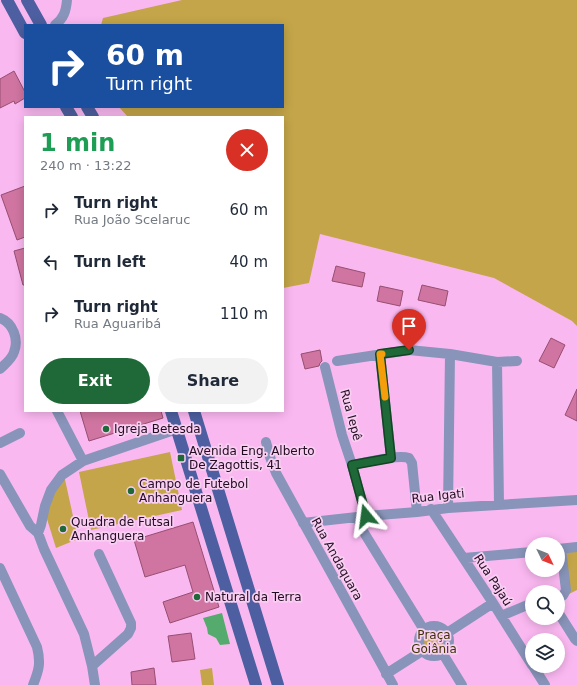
<!DOCTYPE html>
<meta charset="utf-8">
<style>
:root{--surface:#fff;--page:#f2f2f3;--text:#1f2937;--muted:#747a83;--accent:#1e6937}
body{margin:0;font-family:"DejaVu Sans",sans-serif;background:var(--page);color:var(--text);height:100vh;display:flex;flex-direction:column;font-size:15px;white-space:nowrap}
*{box-sizing:border-box;margin:0}
p{font-size:13px;color:var(--muted)}
.icon{flex:none;width:22px;height:22px;fill:none;stroke:currentColor;stroke-width:2;stroke-linecap:round;stroke-linejoin:round}
.map{position:relative;flex:1;overflow:hidden}
.panel{position:absolute;left:24px;top:116px;width:260px;height:296px;display:flex;flex-direction:column;background:var(--surface);border-radius:0px;box-shadow:0 2px 10px #0003}
.panel>*{flex:none}
.banner{position:absolute;left:24px;top:24px;width:260px;height:84px;border-radius:0px;box-shadow:0 2px 10px #0003;background:#1a4fa0;color:#fff;overflow:hidden}
.needle{width:26px;rotate:133deg}
.tools{position:absolute;left:525px;top:537px;display:grid;gap:8px}
.tools a{display:grid;place-items:center;width:40px;height:40px;border-radius:50%;background:var(--surface);box-shadow:0 2px 10px #0003;font-size:20px}
.pin{position:absolute;display:grid;place-items:center;width:34px;height:34px;color:#fff;margin:-41px -17px;border-radius:50% 50% 50% 0;rotate:-45deg;box-shadow:0 0 4px #0007}
.pin .icon{rotate:45deg}
.me{position:absolute;width:44px;margin:-22px;rotate:344deg;stroke-linejoin:round;filter:drop-shadow(0 0 3px #0008)}
.turn{display:flex;align-items:center;gap:14px;height:84px;padding:0 16px;font-size:18px}
.turn .icon{width:52px;height:52px;stroke-width:2.5}
.turn b{display:block;font-size:28px;line-height:34px}
.round{display:grid;place-items:center;flex:none;width:42px;height:42px;border-radius:21px;background:var(--page)}
.summary{display:flex;align-items:center;justify-content:space-between;height:68px;padding:0 16px}
h1{font-size:24px;font-weight:600;line-height:30px;color:#1e9e55}
.action{display:flex;gap:8px;margin-top:auto;padding:8px 16px}
.action a{flex:1;height:46px;border-radius:24px;background:var(--accent);color:#fff;font-size:16px;font-weight:600;line-height:46px;text-align:center}
.action a+a{background:var(--page);color:var(--text)}
ul{padding:0;list-style:none}
li{display:flex;align-items:center;gap:12px;height:52px;padding:0 16px}
li div{flex:1}
li b{display:block;font-size:15px}
li em{font-style:normal}
.map>svg:first-child{display:block}
.green{fill:#c4a549}
.water{fill:#55ab6d}
.building{fill:#d075a1;stroke:#964e71}
.lines{fill:none;stroke-linecap:round;stroke-linejoin:round}
.minor{stroke:#8894b9;stroke-width:10}
.major{stroke:#4d5fa0;stroke-width:12}
.route-casing{stroke:#144424;stroke-width:10}
.route{stroke:#1e6937;stroke-width:7}
.slow{stroke:#f59e0b;stroke-width:7}
.poi-dot{fill:#1e6937;stroke:#f8cff2;stroke-width:1.5}
.labels{text-anchor:middle;dominant-baseline:central;stroke-width:3.5;stroke-linejoin:round;paint-order:stroke}
.street-label{font-size:12px;fill:#230c21;stroke:#f8cff2}
.poi-label{font-size:12px;fill:#230c21;stroke:#f8cff2;text-anchor:start}
.park-label{font-size:12px;fill:#403306;stroke:#f8cff2}
</style>
<div class="map">
<svg width="577" height="685" viewBox="0 0 577 685">
<rect width="100%" height="100%" fill="#fab8f1"/>
<path class="green" d="M182,0H577V326L572,321L494,278L320,234L309,283L283,288V117H128L119,107H283V25H101L103,18Z
M170,452L182,510L91,530L79,472Z
M64,475L78,539L56,548L47,519L48,504Z
M566,550H577V590L569,594Z
M419 641a15 15 0 1 1 30 0a15 15 0 1 1-30 0Z
M212,668L214,685H202L200,670Z"/>
<path class="water" d="M222,613L230,644L220,645L216,638L208,634L207,628L203,618Z"/>
<path class="building" d="M14,71L25,92V98L15,104L14,101L0,108V79Z
M25,186V237L17,240L1,195Z
M25,248V285H23L14,251Z
M336,266L365,273L362,287L332,281Z
M422,285L448,291L445,306L418,300Z
M380,286L403,291L400,306L377,301Z
M551,338L565,345L554,368L539,361Z
M320,350L322,361L320,363L319,366L305,369L301,354Z
M577,389V421L565,415Z
M80,411H161L163,418L89,441Z
M193,522L219,607L170,623L163,602L193,592L185,565L145,577L134,540Z
M191,633L195,659L172,662L168,636Z
M154,668L156,685H132L131,672Z"/>
<g class="lines">
<path class="minor" d="M55,25C64,18 66,11 67,0
M0,318C13,323 19,339 14,352C12,359 5,364 0,369
M380,354L391,458
M337,361L409,350L450,354L497,362L517,361
M497,362L499,505
M325,367L342,435L352,465L366,516
M57,411L83,461
M266,442L270,457L276,473L393,685
M0,443L20,433
M352,465C365,463 397,454 409,458L412,463L417,512
M0,474L30,526L38,533
M448,508L450,354
M431,509L493,603L532,665
M357,517L363,531L424,630
M303,523L366,516L417,512L448,508L577,500
M558,549L577,547
M464,558L532,552
M0,568L37,647C41,663 39,670 33,685
M558,598C563,597 564,594 566,590L561,549
M558,612L575,639L577,641
M501,616L532,603
M419 641a15 15 0 1 1 30 0a15 15 0 1 1-30 0Z
M447,633L493,603
M443,654L462,685
M92,666L128,634L131,628V623L99,554
M533,666L545,685
M386,674L422,651
M95,685L92,666L84,634L44,549L38,533L41,525L45,506L51,490L62,475L83,461L177,429"/>
<path class="major" d="M7,0L25,33
M27,0L41,25
M66,107L72,117
M87,107L93,117
M171,411L256,685
M194,411L278,685"/>
</g>
<g class="lines">
<g class="route-casing">
<path id="route" d="M366,516L352,465L391,458L380,354L409,350"/>
</g>
<use href="#route" class="route"/>
<path class="slow" d="M382,354H380L385,397"/>
</g>
<g class="poi-dot">
<circle cx="106" cy="429" r="4"/>
<rect x="177" y="454" width="8" height="8" rx="2"/>
<circle cx="131" cy="491" r="4"/>
<circle cx="63" cy="529" r="4"/>
<circle cx="197" cy="597" r="4"/>
</g>
<g class="labels">
<g class="street-label">
<text transform="translate(351 415) rotate(75)">Rua Iepê</text>
<text transform="translate(438 496) rotate(-6)">Rua Igati</text>
<text transform="translate(337 559) rotate(61)">Rua Andaquara</text>
<text transform="translate(493 580) rotate(57)">Rua Pajaú</text>
</g>
<g class="poi-label">
<text x="114" y="429">Igreja Betesda</text>
<text x="189" y="451">Avenida Eng. Alberto<tspan x="189" dy="14">De Zagottis, 41</tspan></text>
<text x="139" y="484">Campo de Futebol<tspan x="139" dy="14">Anhanguera</tspan></text>
<text x="71" y="522">Quadra de Futsal<tspan x="71" dy="14">Anhanguera</tspan></text>
<text x="205" y="597">Natural da Terra</text>
</g>
<g class="park-label">
<text x="434" y="635">Praça<tspan x="434" dy="14">Goiânia</tspan></text>
</g>
</g>
</svg>
<div class="tools">
<a><svg class="needle" viewBox="-14 -14 28 28"><path d="M0-13l5 13h-10z" fill="#e53935"/><path d="M0 13l5-13h-10z" fill="#747a83"/></svg></a>
<a><svg class="icon" aria-label="search" viewBox="0 0 24 24"><circle cx="10" cy="10" r="6"/><path d="M15 15l6 6"/></svg></a>
<a><svg class="icon" aria-label="layers" viewBox="0 0 24 24"><path d="M12 4l9 5-9 5-9-5zM3 14l9 5 9-5"/></svg></a>
</div>
<div class="pin" style="left:409px;top:350px;background:#d93025"><svg class="icon" aria-label="arrive" viewBox="0 0 24 24"><path d="M6 21V4h12l-3 4 3 4H6"/></svg></div>
<svg class="me" style="left:366px;top:516px" viewBox="-20 -20 40 40"><path d="M0-17L14 15 0 8-14 15z" fill="#1e6937" stroke="#fff" stroke-width="4"/></svg>
<div class="banner">
<div class="turn"><svg class="icon" aria-label="right" viewBox="0 0 24 24"><path d="M7 20v-9h11M14 6l5 5-5 5"/></svg><div><b>60 m</b>Turn right</div></div>
</div>
<section class="panel">
<div class="summary"><div><h1>1 min</h1><p>240 m · 13:22</p></div><a class="round" style="background:#d93025;color:#fff"><svg class="icon" aria-label="close" viewBox="0 0 24 24"><path d="M6 6l12 12M18 6L6 18"/></svg></a></div>
<ul>
<li><svg class="icon" aria-label="right" viewBox="0 0 24 24"><path d="M7 20v-9h11M14 6l5 5-5 5"/></svg><div><b>Turn right</b><p>Rua João Scelaruc</p></div><em>60 m</em></li>
<li><svg class="icon" aria-label="left" viewBox="0 0 24 24"><path d="M17 20v-9H6M10 6l-5 5 5 5"/></svg><div><b>Turn left</b></div><em>40 m</em></li>
<li><svg class="icon" aria-label="right" viewBox="0 0 24 24"><path d="M7 20v-9h11M14 6l5 5-5 5"/></svg><div><b>Turn right</b><p>Rua Aguaribá</p></div><em>110 m</em></li>
</ul>
<div class="action"><a>Exit</a><a>Share</a></div>
</section>
</div>
